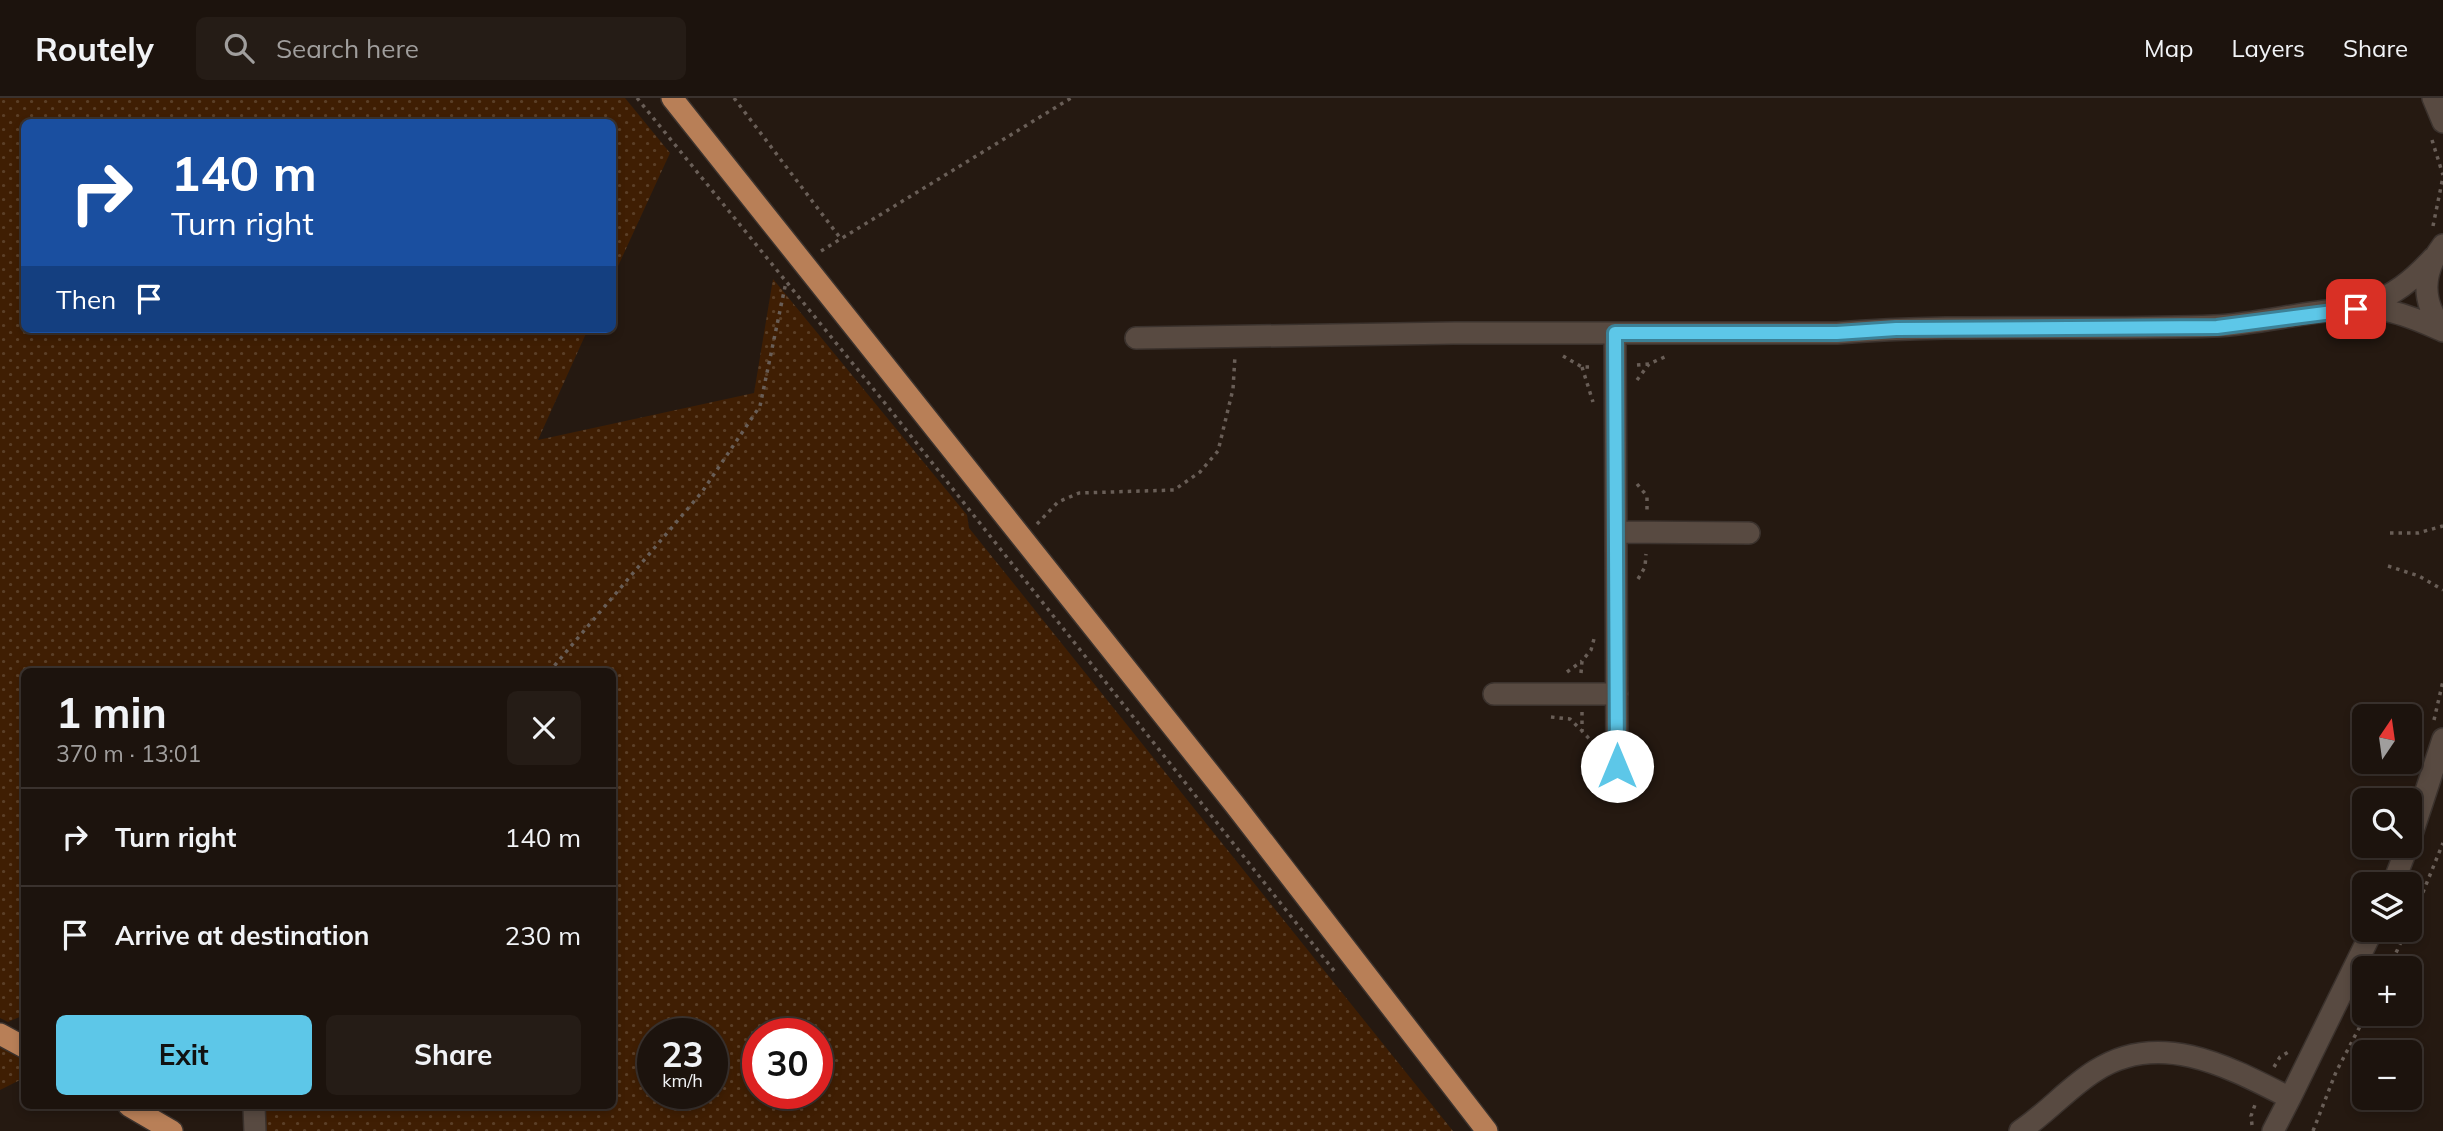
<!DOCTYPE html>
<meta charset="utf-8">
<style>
:root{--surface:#1c130d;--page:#251c16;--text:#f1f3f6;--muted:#a09e9d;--line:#3a322e;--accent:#5dc7e8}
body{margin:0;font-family:Mulish,sans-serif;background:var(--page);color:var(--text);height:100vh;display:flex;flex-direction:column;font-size:26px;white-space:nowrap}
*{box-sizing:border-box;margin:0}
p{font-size:23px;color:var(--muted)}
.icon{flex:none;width:38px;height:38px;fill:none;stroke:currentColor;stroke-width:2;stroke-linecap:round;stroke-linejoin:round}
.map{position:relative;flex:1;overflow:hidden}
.panel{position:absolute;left:21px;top:570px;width:595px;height:441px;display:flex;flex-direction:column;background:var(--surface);border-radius:10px;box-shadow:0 4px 10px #0003,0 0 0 2px var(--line)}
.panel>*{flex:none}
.top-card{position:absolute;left:21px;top:21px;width:595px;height:214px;border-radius:10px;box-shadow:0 4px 10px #0003,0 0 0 2px var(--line);background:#1a4fa0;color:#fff;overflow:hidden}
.needle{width:46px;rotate:13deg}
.buttons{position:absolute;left:2352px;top:606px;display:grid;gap:14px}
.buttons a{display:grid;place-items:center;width:70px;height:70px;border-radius:10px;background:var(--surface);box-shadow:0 4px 10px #0003,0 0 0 2px var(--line);font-size:35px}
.speed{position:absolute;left:637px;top:920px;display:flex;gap:14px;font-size:35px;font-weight:700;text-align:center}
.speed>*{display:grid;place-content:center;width:91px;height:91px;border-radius:50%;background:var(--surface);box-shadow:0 4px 10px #0003,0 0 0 2px var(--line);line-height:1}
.speed small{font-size:18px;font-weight:400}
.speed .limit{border:10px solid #d22;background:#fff;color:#111}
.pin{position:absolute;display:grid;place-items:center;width:60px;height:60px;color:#fff;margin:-30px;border-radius:14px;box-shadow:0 4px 10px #0006}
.me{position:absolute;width:77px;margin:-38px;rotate:0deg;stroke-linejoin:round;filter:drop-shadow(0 0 5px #0008)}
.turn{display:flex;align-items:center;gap:24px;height:147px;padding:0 35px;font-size:32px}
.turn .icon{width:91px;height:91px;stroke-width:2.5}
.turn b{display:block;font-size:49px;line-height:60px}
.then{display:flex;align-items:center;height:66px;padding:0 35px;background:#0003;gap:14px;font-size:26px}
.round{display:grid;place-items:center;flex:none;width:74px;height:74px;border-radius:10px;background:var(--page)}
.summary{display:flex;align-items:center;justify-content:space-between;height:119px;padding:0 35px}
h1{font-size:42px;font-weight:700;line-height:52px}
.action{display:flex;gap:14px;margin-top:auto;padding:14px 35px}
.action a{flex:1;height:80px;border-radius:10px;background:var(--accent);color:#111;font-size:28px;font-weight:700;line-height:80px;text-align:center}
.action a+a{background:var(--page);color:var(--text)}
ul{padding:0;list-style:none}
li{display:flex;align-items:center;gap:21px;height:98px;padding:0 35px;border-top:2px solid var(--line)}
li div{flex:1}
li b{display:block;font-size:26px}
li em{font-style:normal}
header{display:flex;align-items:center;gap:42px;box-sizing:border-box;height:98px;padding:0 35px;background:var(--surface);border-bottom:2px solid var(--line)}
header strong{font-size:33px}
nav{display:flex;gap:38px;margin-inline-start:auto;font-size:24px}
.search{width:490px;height:63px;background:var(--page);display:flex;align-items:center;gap:18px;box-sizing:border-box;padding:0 24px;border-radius:10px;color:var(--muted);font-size:26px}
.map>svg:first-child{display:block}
.green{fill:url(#green-dots);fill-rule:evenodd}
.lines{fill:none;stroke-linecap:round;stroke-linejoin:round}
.minor-casing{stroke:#3b322d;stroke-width:24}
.major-casing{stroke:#3b322d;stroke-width:24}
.path{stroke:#695e57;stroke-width:3.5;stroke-dasharray:3.5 5;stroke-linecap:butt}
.minor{stroke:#584a41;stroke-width:21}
.major{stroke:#b87f57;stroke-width:21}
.route-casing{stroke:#3c8197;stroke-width:18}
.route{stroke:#5dc7e8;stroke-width:12}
</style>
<header>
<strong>Routely</strong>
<div class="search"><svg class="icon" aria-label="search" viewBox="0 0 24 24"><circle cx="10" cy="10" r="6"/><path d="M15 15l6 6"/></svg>Search here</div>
<nav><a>Map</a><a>Layers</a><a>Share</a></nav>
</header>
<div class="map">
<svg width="2443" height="1033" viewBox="0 0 2443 1033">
<defs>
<pattern id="green-dots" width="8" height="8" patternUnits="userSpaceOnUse" patternTransform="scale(1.75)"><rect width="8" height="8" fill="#3f1e03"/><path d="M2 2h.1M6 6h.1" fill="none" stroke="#5b3f27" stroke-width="1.8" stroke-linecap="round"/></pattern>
</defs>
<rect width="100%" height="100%" fill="#251911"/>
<path class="green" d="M0,0H625L670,55L613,179L612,24H24V231H588L538,342L754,295L773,181L967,417L969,430L1453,1033H260L263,1008H612V574H24V917L8,924L0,920ZM653,936H712V996H653ZM758,936H817V996H758Z
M0,948L24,960V980L0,992Z"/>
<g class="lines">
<g class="minor-casing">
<path id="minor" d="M2433,0L2443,24
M2443,147C2422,174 2421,204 2443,231
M2365,208C2394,197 2412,183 2433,160
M1615,235L1617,668
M1136,240L1454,235H1837C1962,225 2088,233 2214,228C2271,226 2331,204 2388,213C2408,217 2425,225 2443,233
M1616,434L1749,435
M1494,596H1617
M2410,742L2443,641
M2393,786L2408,747
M2290,1000L2373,831
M254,1008L255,1033
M2020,1033C2047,1015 2068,990 2095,973C2160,931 2229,969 2290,1000L2273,1033"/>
</g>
<g class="major-casing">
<path id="major" d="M672,0L1235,707L1487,1033
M0,936L24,949
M129,1008L172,1033"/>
</g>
<path class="path" d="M637,0L884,304L1335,874
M734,0L841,141
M2432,42L2443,77
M2433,128L2443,79
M821,153L1071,0
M1563,258L1582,269H1594
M1637,267L1649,266L1669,257
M1582,269L1593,304
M1637,282L1649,266
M1637,386L1647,398V413
M1037,426L1058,404L1079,395L1174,392L1200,374L1218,353L1233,291L1235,258
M2390,435H2418L2443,428
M2388,468L2419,478L2443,492
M1638,481L1645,469L1646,456
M549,574L702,394L760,308L786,184
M1567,574L1582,563
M1581,575L1582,563L1591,552L1594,541
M1582,614V633L1595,647
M1551,619L1570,621L1581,632
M2434,622L2443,583
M2410,826L2443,745
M2389,870L2407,831
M2274,969L2280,959L2290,953
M2252,1027L2251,1018L2256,1004
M2313,1033L2336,974L2367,915"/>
<use href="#minor" class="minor"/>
<use href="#major" class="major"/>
</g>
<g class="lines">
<g class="route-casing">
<path id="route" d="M1617,668L1615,235H1837L1896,231L2217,229L2356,211"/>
</g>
<use href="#route" class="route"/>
</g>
</svg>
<div class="buttons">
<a><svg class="needle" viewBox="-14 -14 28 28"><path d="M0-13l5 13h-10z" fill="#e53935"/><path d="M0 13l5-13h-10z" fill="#a09e9d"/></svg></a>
<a><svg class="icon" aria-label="search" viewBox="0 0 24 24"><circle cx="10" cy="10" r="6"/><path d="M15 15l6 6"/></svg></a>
<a><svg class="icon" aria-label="layers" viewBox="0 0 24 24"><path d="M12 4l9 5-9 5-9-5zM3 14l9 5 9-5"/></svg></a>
<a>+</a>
<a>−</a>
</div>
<div class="speed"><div>23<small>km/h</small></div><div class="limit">30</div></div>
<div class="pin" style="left:2356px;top:211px;background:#d93025"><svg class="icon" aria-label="arrive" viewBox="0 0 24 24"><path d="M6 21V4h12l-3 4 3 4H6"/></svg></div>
<svg class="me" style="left:1617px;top:668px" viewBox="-20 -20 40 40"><circle r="19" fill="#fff"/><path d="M0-13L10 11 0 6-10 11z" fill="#5dc7e8"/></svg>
<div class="top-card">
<div class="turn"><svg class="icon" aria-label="right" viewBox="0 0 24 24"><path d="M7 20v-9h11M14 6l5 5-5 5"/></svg><div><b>140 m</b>Turn right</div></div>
<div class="then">Then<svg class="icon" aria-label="arrive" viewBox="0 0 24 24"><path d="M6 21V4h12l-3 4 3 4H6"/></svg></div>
</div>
<section class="panel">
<div class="summary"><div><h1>1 min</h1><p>370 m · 13:01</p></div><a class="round"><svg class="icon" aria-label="close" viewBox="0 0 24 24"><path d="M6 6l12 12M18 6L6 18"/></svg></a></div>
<ul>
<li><svg class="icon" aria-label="right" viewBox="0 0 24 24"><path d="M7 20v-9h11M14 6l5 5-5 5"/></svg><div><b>Turn right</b></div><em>140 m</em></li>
<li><svg class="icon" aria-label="arrive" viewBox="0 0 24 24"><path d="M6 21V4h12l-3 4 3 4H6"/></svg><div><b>Arrive at destination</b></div><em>230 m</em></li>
</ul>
<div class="action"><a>Exit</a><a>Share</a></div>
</section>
</div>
